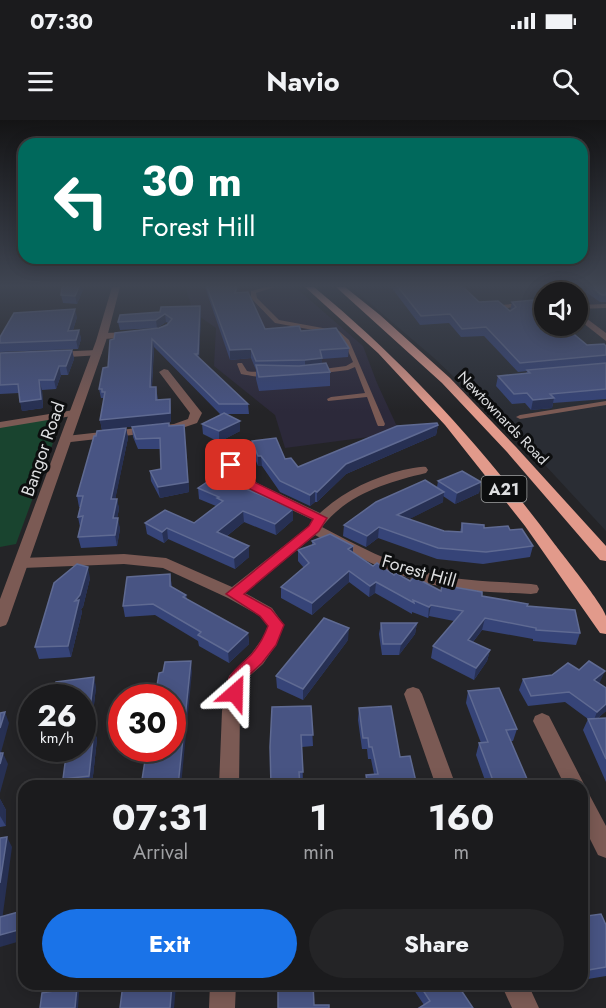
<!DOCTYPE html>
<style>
:root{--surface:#1b1b1d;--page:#242426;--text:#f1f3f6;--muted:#a0a1a4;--line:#39393b;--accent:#1a73e8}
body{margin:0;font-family:Jost,sans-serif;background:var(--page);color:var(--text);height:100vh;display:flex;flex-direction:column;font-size:22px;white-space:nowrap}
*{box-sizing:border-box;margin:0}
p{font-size:20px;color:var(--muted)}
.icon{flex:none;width:33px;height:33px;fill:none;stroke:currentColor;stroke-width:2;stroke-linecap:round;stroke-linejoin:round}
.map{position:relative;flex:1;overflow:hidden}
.side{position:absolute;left:18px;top:660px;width:570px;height:210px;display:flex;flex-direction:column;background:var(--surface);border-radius:18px;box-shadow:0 3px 15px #0003,0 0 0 2px var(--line)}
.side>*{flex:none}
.hud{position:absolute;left:18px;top:18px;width:570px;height:126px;border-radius:18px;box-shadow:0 3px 15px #0003,0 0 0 2px var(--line);background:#00695c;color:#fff;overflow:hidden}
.fabs{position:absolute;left:534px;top:162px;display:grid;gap:12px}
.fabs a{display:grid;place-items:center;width:54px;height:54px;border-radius:50%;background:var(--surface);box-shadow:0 3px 15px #0003,0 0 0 2px var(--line);font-size:30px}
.speed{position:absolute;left:18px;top:564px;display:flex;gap:12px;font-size:30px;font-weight:700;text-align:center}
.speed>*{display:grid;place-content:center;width:78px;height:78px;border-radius:50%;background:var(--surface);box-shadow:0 3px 15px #0003,0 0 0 2px var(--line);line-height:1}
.speed small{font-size:15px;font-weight:400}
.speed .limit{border:9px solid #d22;background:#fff;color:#111}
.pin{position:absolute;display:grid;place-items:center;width:51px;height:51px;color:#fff;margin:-26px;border-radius:12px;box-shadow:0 3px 9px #0006}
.me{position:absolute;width:66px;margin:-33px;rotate:25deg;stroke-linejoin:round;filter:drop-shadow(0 0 4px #0008)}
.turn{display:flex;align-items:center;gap:21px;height:126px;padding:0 24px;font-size:27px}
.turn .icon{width:78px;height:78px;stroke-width:2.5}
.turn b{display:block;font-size:42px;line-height:51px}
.eta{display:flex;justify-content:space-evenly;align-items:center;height:102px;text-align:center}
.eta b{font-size:36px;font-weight:700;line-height:42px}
.action{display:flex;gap:12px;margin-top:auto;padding:12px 24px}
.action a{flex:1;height:69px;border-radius:36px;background:var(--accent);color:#fff;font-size:24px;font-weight:700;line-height:69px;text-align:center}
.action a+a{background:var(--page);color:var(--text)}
.status{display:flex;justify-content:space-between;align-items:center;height:42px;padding:0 30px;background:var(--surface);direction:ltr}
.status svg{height:16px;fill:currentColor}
header{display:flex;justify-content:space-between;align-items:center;height:78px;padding:0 24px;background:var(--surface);font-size:27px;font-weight:700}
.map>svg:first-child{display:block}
.commercial{fill:#2c293a}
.built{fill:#2a2d34}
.green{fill:#19442f}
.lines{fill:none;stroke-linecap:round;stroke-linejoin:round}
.service{fill:#7b5a54;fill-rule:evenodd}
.minor{fill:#7b5a54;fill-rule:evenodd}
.tertiary{fill:#7b5a54;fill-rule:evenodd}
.trunk{fill:#e29a8b;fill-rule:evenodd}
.wall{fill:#364478}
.shaded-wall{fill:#273053}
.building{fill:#485483;stroke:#5f6a92;stroke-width:1.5}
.route{fill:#e11d48;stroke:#92132f;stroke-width:1.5}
.labels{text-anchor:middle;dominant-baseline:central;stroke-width:6;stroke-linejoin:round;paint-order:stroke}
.far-street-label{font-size:15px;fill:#dddee0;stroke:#0d0e0f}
.shield{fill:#0d0e0f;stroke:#9fa0a1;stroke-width:1.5}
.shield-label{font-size:16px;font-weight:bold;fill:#dddee0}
.street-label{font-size:18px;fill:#dddee0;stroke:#0d0e0f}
</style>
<div class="status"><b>07:30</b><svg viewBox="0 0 49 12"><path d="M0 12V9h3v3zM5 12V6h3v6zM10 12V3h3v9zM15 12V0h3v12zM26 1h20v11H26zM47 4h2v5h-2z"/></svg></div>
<header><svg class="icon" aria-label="menu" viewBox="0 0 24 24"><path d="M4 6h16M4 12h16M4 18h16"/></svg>Navio<svg class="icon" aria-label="search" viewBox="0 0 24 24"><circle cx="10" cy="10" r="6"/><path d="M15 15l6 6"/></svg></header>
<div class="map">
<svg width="606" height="888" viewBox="0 0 606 888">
<rect width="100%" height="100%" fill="#242427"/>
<path class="commercial" d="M191,167H295L363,226L377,263L400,313L285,328L275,295L214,246L216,208L193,192L186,168Z
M552,167H606V184L589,185L585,182L578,183V172H558Z"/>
<path class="built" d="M351,167H552L558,172H544V206H578V183L585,182L589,185L606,184V411L532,331L434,238Z"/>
<path class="green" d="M55,298L61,301L16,424L0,427V307Z"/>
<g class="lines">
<path class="service" d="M266,167H275L256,173L257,178L279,200L339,211L349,220L385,304L384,306H378L377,304L367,277L328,281L327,279L331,277L365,273L355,247L348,250L316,254L312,252L316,250L346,246L353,242L344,222L335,214L275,203L251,178V171Z
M544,181V185L506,188L511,194L508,196L498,187L501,185Z
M606,184V188L578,189V185Z
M238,243H242L247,251C255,253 268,250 275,254C265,259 252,256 241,254L237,244Z
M606,281V285L520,299L516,297L520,295Z"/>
<path class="minor" d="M542,167H551L555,172H547Z
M578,192L606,213V221L578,199Z
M135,212L140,215L138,217L103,219L98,216L103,213Z
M97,230L102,233L100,235L54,238L49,235L54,232Z
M164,249L168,250L202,293L197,303L176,310L62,323V317L66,316L174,304L188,299L190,293L159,252Z
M74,290L80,293L78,295L0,308V302Z
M231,341L235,342L257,363L320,393C344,371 372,358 403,350C411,349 419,346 426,347L428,350L426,353C388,362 347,374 322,407C356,425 392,444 429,453C462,462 497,461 531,464L537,465L539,469L537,473L531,474C497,472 463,472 430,464C389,454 352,434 315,415L245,473L272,488L284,505L276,525L263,544L246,559L240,591L239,666H219L222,591L229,556L251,534L262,519L268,506L260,496L228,478L163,448L124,444L22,448L15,443L22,438L124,434L166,438L232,467L309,406L313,400L247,369L225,345Z
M413,567L419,569L422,574L456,666H436L404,574L407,569Z
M542,593L549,596L585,666L583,672L589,674L606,706V738L598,735L582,703V666H565L533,601L535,596Z
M210,864H236L235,888H209Z
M501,864H528L539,888H512Z"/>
<path class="tertiary" d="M112,167H120L106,221L8,501L6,505L0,507V479L96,221Z"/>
<path class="trunk" d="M305,167H314C407,244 481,326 553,422C562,434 604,486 606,496C606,502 606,509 606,514L600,513L525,406L445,305L378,233Z
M336,167H345L380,195L450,258L516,327L606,426V441L600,440L507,332L442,263Z"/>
</g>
<path class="wall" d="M62,167H84L77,184L63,183L61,175Z
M205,167H239L238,173L265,209L301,211L349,228L348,237L322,239V244L330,252V266L259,271L256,259V250L251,238L230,240Z
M391,167H463L479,182L510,191L512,182L587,225L606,226V279L553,283L552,288L531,290L525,283L512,284L496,266L498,256L526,254L527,251L518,252L484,216L461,217L449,203L420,205Z
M587,167H606V182H600L586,172Z
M200,186L201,193L199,238L248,284L249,294H225L240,311L219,322L203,314L202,304L223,294H220L154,227L152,267H156L158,280L171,288V302L102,310L100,300L104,281L103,278H101L99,269L108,247L114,219L159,208L168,203L166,202L157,208L120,210L118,202L160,192Z
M77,197L73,210H79L81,219L78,229L0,232V217Z
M72,230L74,239L68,255H61L56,269L42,270L43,288L22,291L19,273L0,274V233Z
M184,305L189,372L160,378L151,361L150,351L161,349L160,329H138L133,317L132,307Z
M438,305L436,315L346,354L317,382H315L310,386L280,372L262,346H258L252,331V321L298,347Z
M126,308L128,318L115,379H117L119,389L117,398L120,409L117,426L81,428L78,417L80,407L78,397L80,387H79L77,376L96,316Z
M438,361L481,362L479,373L455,384L443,376V382L409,399L444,411L460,412L462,403L484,408L510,410L533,426L530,437L483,444L437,439L378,418L366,427L343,416L344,405L437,367Z
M198,368L293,389V400L276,415L244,402L227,416L249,437L235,449L168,419L164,423L147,414L145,403H194L216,386L199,379Z
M312,421L353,432L373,446L394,455L441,471L482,476L527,486L580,513L576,525L533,521V519L482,510L473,522L490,530L487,541L474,560L431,538L433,526L454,501L429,496L428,498L412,492V494L375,473L369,477L349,462L312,495L281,478V467L304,448L298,441V430L312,425Z
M170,454L172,467L186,475L187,479L248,513L249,524L229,543L199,526L198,521L155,495L125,497L123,486Z
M90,458L83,487L81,489L82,492L71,537L39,539L35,527Z
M381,503H417L415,514L399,535H382L379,514Z
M348,520L303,580L277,568L276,556Z
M552,555L600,562L599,563L606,568V591L598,598H606V662L583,610L588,599L565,582L528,586L519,570L523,559Z
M96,567L91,610H94L97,619L92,665L65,666L63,659Z
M468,571L517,609L513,621H510L530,666H487L476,635L479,623H481L466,583Z
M311,586L313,626L302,627L303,663L271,666Z
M359,588L400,637L417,666H365L366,655L374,654L371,639H368L367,629H362L358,600Z
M0,679L6,690V706L0,707Z
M582,785L587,796L606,805V856L582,860Z
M410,864H457L424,885Z"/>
<path class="shaded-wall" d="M79,167H84L77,184L75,176Z
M237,167H239L236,182L235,173Z
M200,186L201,193L199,243L198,234Z
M75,189L77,197L70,219L68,211Z
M165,194L166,202L157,208L156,200Z
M79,210L81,219L78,229L76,220Z
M152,219L154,227L151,276L150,267Z
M251,229V238L230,240V230Z
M72,230L74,239L68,255L66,246Z
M322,238V248L305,250V240Z
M59,246L61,255L56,269L54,260Z
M39,260L42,270L43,288L22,291L20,282Z
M554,278L552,288L531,290L533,280Z
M170,279L171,288V302L102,310L100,300Z
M240,301V311L219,322V311Z
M184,305L189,372L160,378L158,367Z
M438,305L436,315L346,354L317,382V372L346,344Z
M126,308L128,318L113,390L111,379Z
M258,336H261L262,346H258Z
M481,362L479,373L455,384L457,373Z
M315,371V382L310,386V375Z
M444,372L443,382L396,406L397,395Z
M117,379L119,389L115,409L113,398Z
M293,389V400L276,415L275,404Z
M243,391L244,402L218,423L217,412Z
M118,398L120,409L117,426L115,415Z
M379,407L378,418L366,427L367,416Z
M167,408L168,419L164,423L162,412Z
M249,426V437L235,449L234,438Z
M353,426V437L348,429Z
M88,447L90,458L83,487L81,489L82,492L71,537L68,526L75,481Z
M349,451V462L312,495V483Z
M376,462L375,473L369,477L370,466Z
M431,485L429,496L428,498L429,487Z
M485,498L482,510L466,531L468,520Z
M417,503L415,514L399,535L401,524Z
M349,508L348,520L303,580V569Z
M248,513L249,524L229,543L228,532Z
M490,530L487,541L474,560L476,548Z
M191,541L192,552L181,666H178Z
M605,551L600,562L590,571L594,560Z
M94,557L96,567L90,620L87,611Z
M606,584V591L593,602L597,592Z
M5,592L9,603L0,636V608Z
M94,610L97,619L92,665L89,656Z
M3,633L8,644L0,673V644Z
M0,679L6,690V706L0,696Z
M7,717L12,727L1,808L0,807V763Z
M22,791L24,794V820L0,827V815Z
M172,864H175L176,866L174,888H170Z
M77,867L79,872L78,888H75Z"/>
<path class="building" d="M62,167H79L75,176L61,175Z
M207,167H237L235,173L248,172L265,209L299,206L301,211L336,208L349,228L320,230L322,238L305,240L256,241L251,229L230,230Z
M398,167H463L479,182L498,181L510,191L516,187L512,182L534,180L544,189V206H564L587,225L604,224L606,226V235L520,243L486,207L462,209L450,194L421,196Z
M591,167H606V175H602Z
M200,186L198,234H195L248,284H219L152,219L150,267H156V280L170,279V293L100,300L105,272H102V269H99L103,248L108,247L110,220L114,219L115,213L159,208L167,205L172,199L165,194L156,200L118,202L120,195L160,192L161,187Z
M75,189L68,211L79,210L76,220L0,223V217L14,193Z
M72,230L66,246H59L54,260H39L41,279L20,282L18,264L0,265V233Z
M326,243L330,252L259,257L256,245L299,246Z
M606,243V269L550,274L554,278L533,280L527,273L514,274L498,256L530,253L527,250Z
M224,293L240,301L219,311L202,304Z
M169,303V306L184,305L188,362L158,367L150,351L161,349L160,318L136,319L132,307Z
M437,303L438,305L346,344L317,372L315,371L310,375L280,361L261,336H258L252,321L276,318L285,339L291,338L298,347L397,306Z
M126,308L111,379H117L113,398H118L115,415L78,417L83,396L78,397L83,376H77L94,316H96L97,311Z
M462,351L481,362L457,373L438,361Z
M216,356L293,389L275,404L243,391L217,412L249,426L234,438L167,408L162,412L145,403L165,390L194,403L223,381L217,378L219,377L198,368Z
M425,360L444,372L397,395L444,411L462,412V403L484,405V408L508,406L510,410L522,409L533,426L486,432L438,428L379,407L367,416L344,405L376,382Z
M330,414L353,426L348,429L373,446L377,443L394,455L396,453L410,461L414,457L441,471L442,465L482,472V476L528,484L527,486L575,490L580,513L536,510V508L485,498L468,520L490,530L476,548L433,526L463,491L431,485L429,487L413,480L414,483L376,462L370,466L349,451L312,483L281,467L309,443L298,430L315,424L312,421Z
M77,444L88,447L80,475L75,481L79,480L68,526L35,527L54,463Z
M170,454V466L186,475L183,477L248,513L228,532L198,515L201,512L153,484L123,486L127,457Z
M324,498L349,508L303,569L276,556Z
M381,503H417L401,524H383Z
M191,541L178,666H141L147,628H172V578H155L159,553L163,552L165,542Z
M589,541L605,551L594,560L606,568V584L597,592L569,572L531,576L523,559L552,555L568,543L579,550Z
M94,557L87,611L94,610L89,656L63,659L67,628H82V578H54L56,562Z
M499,568L517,609L506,610L530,666H495L479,623L488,622L468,571Z
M311,586L313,615H301L303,652H299L300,666H271L270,627L272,587Z
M391,586L400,637L410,636L417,666H368L366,655L378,654L372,627H369L368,618H363L359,588Z
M5,592L0,608V593Z
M606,598V639L588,599Z
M0,633H3L0,644Z
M7,717L0,763V718Z
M582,785L587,796L601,794L606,805V847L582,851Z
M22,791V809L0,815V797Z
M123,864H172L170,888H120Z
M278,864H313L314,885H329V888H278Z
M419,864H457L473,888H419L430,881Z
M77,867L75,888H40L42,873Z"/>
<linearGradient id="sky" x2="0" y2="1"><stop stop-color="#141415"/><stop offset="0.57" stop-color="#3f4552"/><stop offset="1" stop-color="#3f4552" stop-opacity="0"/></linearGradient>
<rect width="606" height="291" fill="url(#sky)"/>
<path class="route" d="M231,342L235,343L256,363L327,398L319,411L244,474L271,489L284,505L276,525L262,543L246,558L240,578L235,580L229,578C219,559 240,546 251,535C259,526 264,517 268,506L260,496L226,474L309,406L313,399L248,368L225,345Z"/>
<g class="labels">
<g class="far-street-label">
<text transform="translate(503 298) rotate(46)">Newtownards Road</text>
</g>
<rect class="shield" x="481.5" y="356" width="45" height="26" rx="4.5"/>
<g class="shield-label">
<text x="504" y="369">A21</text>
</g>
<g class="street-label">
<text transform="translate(43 329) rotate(-71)">Bangor Road</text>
<text transform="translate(419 451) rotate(16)">Forest Hill</text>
</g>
</g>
</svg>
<div class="fabs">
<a><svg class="icon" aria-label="sound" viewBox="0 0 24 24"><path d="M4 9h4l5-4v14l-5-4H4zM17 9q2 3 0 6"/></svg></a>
</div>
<div class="speed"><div>26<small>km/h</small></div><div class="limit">30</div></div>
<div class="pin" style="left:231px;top:345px;background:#d93025"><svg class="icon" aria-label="arrive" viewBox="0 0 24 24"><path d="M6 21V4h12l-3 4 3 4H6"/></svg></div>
<svg class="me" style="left:235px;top:573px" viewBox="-20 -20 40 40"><path d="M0-17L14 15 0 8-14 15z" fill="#e11d48" stroke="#fff" stroke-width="4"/></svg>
<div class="hud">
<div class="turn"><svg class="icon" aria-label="left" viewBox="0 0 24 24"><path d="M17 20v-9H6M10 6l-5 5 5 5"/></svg><div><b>30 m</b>Forest Hill</div></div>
</div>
<section class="side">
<div class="eta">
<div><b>07:31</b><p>Arrival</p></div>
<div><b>1</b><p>min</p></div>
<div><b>160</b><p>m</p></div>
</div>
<div class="action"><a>Exit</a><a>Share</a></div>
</section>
</div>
